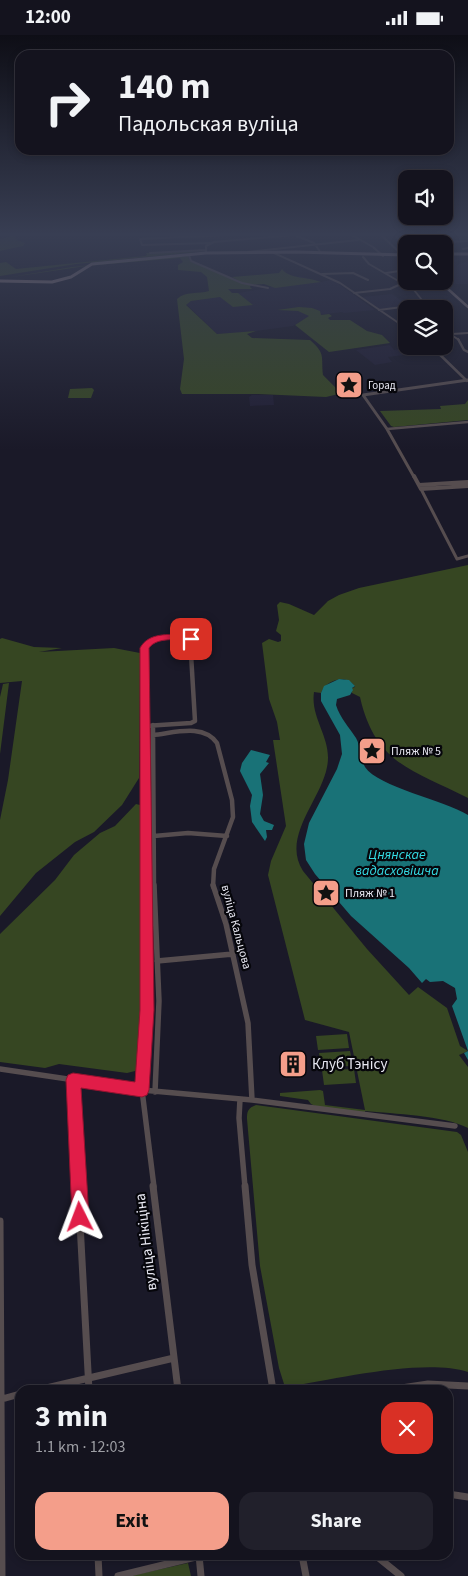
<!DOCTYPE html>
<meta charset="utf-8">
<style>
:root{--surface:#14131e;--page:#21202b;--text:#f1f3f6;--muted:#9d9ea4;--line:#33323c;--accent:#f49e8a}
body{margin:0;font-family:"Source Sans 3",sans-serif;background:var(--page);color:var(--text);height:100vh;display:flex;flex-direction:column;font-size:19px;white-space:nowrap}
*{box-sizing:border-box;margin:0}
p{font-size:16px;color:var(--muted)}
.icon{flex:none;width:28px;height:28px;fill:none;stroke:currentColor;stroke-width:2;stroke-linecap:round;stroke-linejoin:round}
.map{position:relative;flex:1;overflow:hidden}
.side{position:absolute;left:15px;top:1350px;width:438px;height:175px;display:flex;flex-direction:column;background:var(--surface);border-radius:15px;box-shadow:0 2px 8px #0003,0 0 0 1px var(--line)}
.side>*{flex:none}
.guide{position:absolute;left:15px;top:15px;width:439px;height:105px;border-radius:15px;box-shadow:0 2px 8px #0003,0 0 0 1px var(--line);background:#14131e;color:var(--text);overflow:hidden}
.buttons{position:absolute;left:398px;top:135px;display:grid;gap:10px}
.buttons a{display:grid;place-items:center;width:55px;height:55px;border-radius:10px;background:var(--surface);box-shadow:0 2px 8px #0003,0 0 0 1px var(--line);font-size:25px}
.pin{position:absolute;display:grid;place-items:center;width:42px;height:42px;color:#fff;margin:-21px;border-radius:10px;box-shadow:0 2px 8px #0006}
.me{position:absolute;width:55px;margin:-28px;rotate:357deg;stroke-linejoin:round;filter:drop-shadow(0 0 4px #0008)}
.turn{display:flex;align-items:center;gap:18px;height:105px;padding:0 20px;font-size:22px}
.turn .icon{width:65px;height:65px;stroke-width:2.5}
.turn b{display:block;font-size:35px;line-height:42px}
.round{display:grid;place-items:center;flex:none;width:52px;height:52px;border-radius:15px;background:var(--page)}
.overview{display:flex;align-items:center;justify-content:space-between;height:85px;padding:0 20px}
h1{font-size:30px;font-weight:700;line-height:38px}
.action{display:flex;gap:10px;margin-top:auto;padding:10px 20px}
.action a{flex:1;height:58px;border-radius:15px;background:var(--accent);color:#111;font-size:20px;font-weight:700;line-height:58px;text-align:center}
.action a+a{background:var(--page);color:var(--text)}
.status{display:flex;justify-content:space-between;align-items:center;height:35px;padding:0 25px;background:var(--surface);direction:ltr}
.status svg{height:14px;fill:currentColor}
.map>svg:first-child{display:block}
.built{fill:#201e33}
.green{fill:#364622}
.water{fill:#197277}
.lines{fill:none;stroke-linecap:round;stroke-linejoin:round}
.minor-far5{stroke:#564d4f;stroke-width:2}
.minor-far4{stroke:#564d4f;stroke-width:2.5}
.minor-far3{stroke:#564d4f;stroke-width:3}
.minor-far2{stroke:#564d4f;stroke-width:4.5}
.minor-far1{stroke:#564d4f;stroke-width:5.5}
.minor{stroke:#564d4f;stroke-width:7}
.tertiary-far1{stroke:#564d4f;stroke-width:3}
.tertiary{stroke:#564d4f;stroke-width:4}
.secondary{stroke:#78696c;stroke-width:2.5}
.primary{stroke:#917e82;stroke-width:3}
.route{fill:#e11d48;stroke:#92132f}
.labels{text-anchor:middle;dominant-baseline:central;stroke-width:4.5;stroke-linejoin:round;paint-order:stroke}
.far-poi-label{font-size:11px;fill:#e8e8f2;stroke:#06060b;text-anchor:start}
.poi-label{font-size:12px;fill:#e8e8f2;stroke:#06060b;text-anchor:start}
.street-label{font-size:12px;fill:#e8e8f2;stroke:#06060b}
.water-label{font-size:14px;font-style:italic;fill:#34dae3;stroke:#06060b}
.near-poi-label{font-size:15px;fill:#e8e8f2;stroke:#06060b;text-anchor:start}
.near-street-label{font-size:15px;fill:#e8e8f2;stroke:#06060b}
</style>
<div class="status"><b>12:00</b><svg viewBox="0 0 49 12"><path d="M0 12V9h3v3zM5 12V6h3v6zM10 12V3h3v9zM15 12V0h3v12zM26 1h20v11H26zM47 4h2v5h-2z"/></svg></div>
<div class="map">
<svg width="468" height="1541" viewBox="0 0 468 1541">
<rect width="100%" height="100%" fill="#1a1928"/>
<path class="built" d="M452,221L458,225L457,230L468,226V249H453L444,242V222Z
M300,241L321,247L331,245L336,247L375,275L344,278L342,277L310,281L293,291L242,298L217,299L186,269L191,266L208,263L268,253Z
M392,259L407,270L381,275L362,262Z
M390,310L394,315L399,314L404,320L388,322L392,327L375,330L356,315Z
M252,360H273L274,370L250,371L249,362Z"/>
<path class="green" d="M7,199L15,200L17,205L25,208L23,211L0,216V204L9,202Z
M206,216L76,229L0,241V228L6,227L16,234L145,221L147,220L146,218Z
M188,221L191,227L241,247L232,242L279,238L282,234C289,244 309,242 321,247L275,253L264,249L251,250L250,252L252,254H228L232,258H238L253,270L233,272L220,262L191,266L186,270L217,299L256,296L247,299L252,303L310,305C326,319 321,321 323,340L336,353H347L351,356L326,362L258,359H182L180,354L184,324L177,264C185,256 199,259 209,256L207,242L201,237L178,235V230L183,227L180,223L86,231L5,243L72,232Z
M299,272L312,273L320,276L321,280L329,279L332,281L328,283L330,285H350L367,296L382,300L390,308L329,317L295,290L309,281L298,276L277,275Z
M92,353L94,355L91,363H68L70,354Z
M468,365V385L394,392L391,391L380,376L441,374L440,371L465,369Z
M468,530V763C413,735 375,729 360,662L352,658V653L355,652C347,638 326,645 321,658L314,657C310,684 333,704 327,732C321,765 281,802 303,836L367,914L409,960L418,952L447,973L460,1011L468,1016L459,1020L468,1032V1093C443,1080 394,1079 365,1076V1078L315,1071L311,1069L308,1065L280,1061V1058L320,1055L323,1056L325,1070L365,1075L349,997L305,985L268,840L271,826L286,791L273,705H280L277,687L269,664L262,608L269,604L278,607L281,606V600L276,596L279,585L277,570L280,567L289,569L314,580L328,566L339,560L359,553Z
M2,603L34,612L62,613L39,617L114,613L140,618L139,743L122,770L94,797L75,807L36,838L0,881V785L8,745L22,646L0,648V604Z
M9,648L0,719V662L3,649Z
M136,769L140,770L141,966L137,1032L135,1036L127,1038L59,1029L45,1033L0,1027V899L55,845L74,820L100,798L115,791Z
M347,999L349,1013L318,1015L316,1001Z
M350,1016L353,1031L321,1032L319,1018Z
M354,1034L356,1048L324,1050L322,1035Z
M256,1070L457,1097L461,1100L468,1117V1337C424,1323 335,1344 288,1352L284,1349L279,1333L260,1231L247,1084C247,1076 248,1073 256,1070Z
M188,1528L191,1541H130Z"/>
<path class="water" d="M339,644L349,645L355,651L352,653L353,655L350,660L337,664L336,670C340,683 349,692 356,703C361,712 360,723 365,732C378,752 444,765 468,780V1025L464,1018L468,1016L452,971L457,964L455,953L443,946L430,947L426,944L422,948L409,933L351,881L315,839L306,825L304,809L309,788L337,734L342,719L340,700L321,666V658L324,651Z
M251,715L270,720L266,727L269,728L260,739L263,760L260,779L264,786L274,790L272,795H266L267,802L265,806L252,787L250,771L252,760L240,736L242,728Z"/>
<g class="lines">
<path class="minor-far5" d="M350,199L373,212L383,221
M380,199L399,217H406
M394,199L406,213
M297,201L314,208L321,218
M397,203L468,199
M210,208L142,210L140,204L250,199
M406,209L468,206
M463,214L468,213
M248,217L358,205
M150,218L206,215
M206,218V211L214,207L306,199
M274,218L340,248L406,293
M189,220L191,226L242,248L268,253
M363,222L369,229L414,255L429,274
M386,238L406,235
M322,239L353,238L368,245
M406,250L442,249
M354,258L390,254L403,248
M379,275L425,269
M444,295L459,305
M452,299L468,298"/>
<path class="minor-far4" d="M458,304L464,315L468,317
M431,311L467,346
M387,394L468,387"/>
<path class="minor-far3" d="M421,454L457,524L468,521
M144,620L148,607L161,603H190L191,620"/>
<path class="minor-far2" d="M144,619L145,691
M153,690L154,852
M145,691L146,852
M145,691L191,688L195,686L191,619
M153,700C174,698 203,688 217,708L232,765L233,782L214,834L213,852
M154,801L188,798L227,801"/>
<path class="minor-far1" d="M146,850L147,975L142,1055L154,1152
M154,850L159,966L155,1057
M213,850L226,889L248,988L252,1065
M157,926L233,919
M0,1034L142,1055L252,1065L455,1091
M73,1045L79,1152
M240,1064L239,1083L245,1152"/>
<path class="minor" d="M78,1151L89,1355
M153,1151L178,1355
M245,1151L252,1230L273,1355
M0,1186L2,1541
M38,1355L174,1323
M388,1355L428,1349L468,1351
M2,1364L20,1359
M448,1459L468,1462
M98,1520L99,1541
M199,1520L201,1541
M302,1520L306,1541
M375,1520L401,1541
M118,1541L204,1520"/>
<path class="tertiary-far1" d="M414,442L387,394L363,360L468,345"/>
<path class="tertiary" d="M414,441L421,454L468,451
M419,450L468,447"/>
<path class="secondary" d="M439,246L468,272"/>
<path class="primary" d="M444,219H468
M0,246L52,247L71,242L92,229L206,218L296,217L406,220"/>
</g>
<linearGradient id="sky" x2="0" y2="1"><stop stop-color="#0e0e16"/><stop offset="0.48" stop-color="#383e53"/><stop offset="1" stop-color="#383e53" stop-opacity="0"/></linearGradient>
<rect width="468" height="415" fill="url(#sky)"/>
<path class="route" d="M184,599L196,604L191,607C180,604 156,602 149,613L154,975L149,1055L147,1060L142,1062L81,1053L89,1182L86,1187L80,1190L75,1187L72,1182L66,1045L68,1040L73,1038L135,1047L140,975V613C149,597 168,600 184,599Z"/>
<defs>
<g id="sight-square" transform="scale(1.4375)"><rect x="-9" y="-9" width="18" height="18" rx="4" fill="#f49e8a" stroke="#06060b"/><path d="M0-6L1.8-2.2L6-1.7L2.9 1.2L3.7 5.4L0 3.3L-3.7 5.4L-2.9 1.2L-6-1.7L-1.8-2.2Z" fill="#111"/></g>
<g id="building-square" transform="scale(1.4375)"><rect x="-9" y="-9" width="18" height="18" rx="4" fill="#f49e8a" stroke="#06060b"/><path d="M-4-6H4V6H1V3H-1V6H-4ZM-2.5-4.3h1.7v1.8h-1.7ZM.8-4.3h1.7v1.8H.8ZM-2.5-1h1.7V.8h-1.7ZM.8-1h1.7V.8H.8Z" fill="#111"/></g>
</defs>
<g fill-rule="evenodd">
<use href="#sight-square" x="349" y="350"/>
<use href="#sight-square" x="372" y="716"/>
<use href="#sight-square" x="326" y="858"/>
<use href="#building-square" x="293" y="1029"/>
</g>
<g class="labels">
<g class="far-poi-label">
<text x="368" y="350">Горад</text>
</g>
<g class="poi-label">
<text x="391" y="716">Пляж № 5</text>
<text x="345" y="858">Пляж № 1</text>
</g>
<g class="street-label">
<text transform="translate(236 892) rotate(75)">вуліца Кальцова</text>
</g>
<g class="water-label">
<text x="397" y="820">Цнянскае<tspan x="397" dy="16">вадасховішча</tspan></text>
</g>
<g class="near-poi-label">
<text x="312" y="1029">Клуб Тэнісу</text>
</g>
<g class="near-street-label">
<text transform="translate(146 1207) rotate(-97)">вуліца Нікіціна</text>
</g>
</g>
</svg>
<div class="buttons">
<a><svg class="icon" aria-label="sound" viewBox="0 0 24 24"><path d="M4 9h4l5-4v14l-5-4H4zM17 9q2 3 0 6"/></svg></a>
<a><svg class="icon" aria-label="search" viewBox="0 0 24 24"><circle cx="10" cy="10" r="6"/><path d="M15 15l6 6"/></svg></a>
<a><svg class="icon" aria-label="layers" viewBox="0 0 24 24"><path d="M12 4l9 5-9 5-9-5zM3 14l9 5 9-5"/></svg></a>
</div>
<div class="pin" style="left:191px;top:604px;background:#d93025"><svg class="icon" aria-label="arrive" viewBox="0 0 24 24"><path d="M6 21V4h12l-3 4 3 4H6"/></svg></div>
<svg class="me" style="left:80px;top:1182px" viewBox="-20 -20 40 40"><path d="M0-17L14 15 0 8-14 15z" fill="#e11d48" stroke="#fff" stroke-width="4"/></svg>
<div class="guide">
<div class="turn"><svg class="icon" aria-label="right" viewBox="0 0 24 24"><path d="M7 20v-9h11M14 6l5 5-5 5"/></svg><div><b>140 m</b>Падольская вуліца</div></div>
</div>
<section class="side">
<div class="overview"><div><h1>3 min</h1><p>1.1 km · 12:03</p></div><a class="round" style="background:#d93025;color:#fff"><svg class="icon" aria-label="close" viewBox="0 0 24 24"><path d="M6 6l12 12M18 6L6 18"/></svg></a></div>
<div class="action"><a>Exit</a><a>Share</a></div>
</section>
</div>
